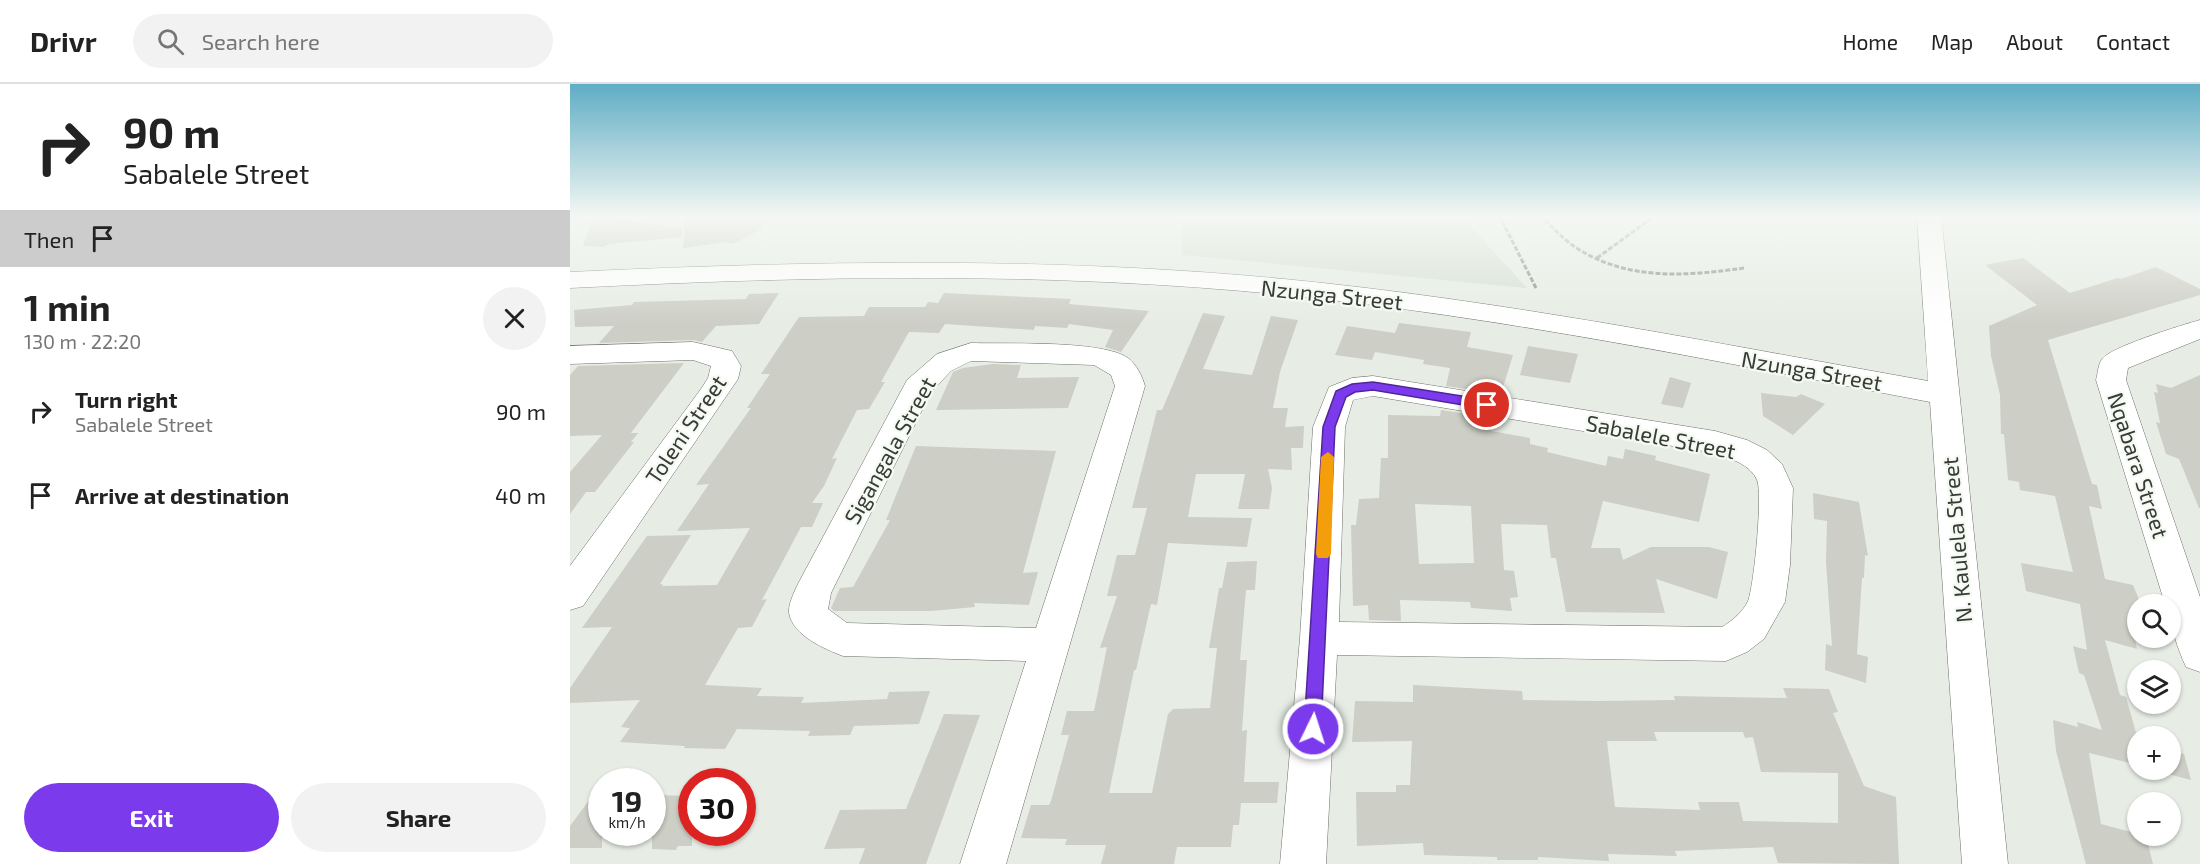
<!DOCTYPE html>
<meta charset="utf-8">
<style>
:root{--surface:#fff;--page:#f2f2f2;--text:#222;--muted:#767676;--line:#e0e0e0;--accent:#7c3aed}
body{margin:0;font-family:"Exo 2",sans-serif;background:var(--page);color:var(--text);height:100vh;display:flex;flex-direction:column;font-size:22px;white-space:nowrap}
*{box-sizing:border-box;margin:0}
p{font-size:20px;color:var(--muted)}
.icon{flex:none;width:33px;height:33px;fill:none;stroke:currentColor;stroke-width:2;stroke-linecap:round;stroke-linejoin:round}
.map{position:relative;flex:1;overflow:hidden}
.sheet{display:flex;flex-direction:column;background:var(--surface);width:570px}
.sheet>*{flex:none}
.guide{background:#fff;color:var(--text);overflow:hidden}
.buttons{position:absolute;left:1557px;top:510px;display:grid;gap:12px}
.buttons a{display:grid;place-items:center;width:54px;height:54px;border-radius:50%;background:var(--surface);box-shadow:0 2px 4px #0004;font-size:30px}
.speed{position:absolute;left:18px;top:684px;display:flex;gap:12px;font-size:30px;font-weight:700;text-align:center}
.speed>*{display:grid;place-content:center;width:78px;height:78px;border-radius:50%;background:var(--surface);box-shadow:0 2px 4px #0004;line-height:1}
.speed small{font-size:15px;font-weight:400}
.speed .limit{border:9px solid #d22;background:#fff;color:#111}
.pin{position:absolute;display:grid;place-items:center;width:51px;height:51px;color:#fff;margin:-26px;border:3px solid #fff;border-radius:50%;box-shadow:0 2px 6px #0007}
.me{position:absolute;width:66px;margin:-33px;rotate:4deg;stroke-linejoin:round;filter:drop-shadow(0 0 4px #0008)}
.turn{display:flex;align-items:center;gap:21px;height:126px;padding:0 24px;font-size:27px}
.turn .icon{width:78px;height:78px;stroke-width:2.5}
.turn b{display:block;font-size:42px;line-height:51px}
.then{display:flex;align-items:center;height:57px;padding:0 24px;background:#0003;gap:12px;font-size:22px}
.round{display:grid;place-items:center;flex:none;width:63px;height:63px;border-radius:32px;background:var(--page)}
.head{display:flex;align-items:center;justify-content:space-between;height:102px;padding:0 24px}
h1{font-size:36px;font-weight:700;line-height:45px}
.primary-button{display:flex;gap:12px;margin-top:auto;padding:12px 24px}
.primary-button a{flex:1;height:69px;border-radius:36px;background:var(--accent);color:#fff;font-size:24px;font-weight:700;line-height:69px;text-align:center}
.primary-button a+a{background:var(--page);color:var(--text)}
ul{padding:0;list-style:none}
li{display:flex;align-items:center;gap:18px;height:84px;padding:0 24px}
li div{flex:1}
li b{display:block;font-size:22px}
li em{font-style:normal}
header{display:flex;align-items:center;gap:36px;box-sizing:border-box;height:84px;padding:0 30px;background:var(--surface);border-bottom:2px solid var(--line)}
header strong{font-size:28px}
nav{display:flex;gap:33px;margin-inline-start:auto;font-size:21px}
.search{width:420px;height:54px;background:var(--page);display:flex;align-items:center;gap:15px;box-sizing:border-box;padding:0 21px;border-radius:33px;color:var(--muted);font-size:22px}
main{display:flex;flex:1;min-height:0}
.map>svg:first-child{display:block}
.built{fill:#d7e0d3}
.building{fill:#cdcec5;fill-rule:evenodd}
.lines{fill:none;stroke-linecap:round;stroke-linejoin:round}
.minor-casing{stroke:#6b7069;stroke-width:1}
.path{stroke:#8b8f8a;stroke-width:3;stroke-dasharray:5 2;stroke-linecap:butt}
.minor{fill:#fff;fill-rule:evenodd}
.route{fill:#7c3aed;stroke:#51269a;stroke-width:1.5}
.slow{fill:#f59e0b}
.labels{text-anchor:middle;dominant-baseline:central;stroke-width:4.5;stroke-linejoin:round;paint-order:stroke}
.street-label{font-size:22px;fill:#393b38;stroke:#f4faf2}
</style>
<header>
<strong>Drivr</strong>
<div class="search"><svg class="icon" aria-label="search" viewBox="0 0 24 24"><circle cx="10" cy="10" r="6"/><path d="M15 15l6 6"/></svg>Search here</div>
<nav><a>Home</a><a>Map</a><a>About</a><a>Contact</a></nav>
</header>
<main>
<section class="sheet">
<div class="guide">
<div class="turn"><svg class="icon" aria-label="right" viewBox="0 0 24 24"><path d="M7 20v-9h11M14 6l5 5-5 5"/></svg><div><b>90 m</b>Sabalele Street</div></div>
<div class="then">Then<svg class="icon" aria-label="arrive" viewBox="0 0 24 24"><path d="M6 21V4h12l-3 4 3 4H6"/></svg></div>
</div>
<div class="head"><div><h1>1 min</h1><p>130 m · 22:20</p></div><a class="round"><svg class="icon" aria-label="close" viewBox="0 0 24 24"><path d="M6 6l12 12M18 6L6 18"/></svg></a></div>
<ul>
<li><svg class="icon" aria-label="right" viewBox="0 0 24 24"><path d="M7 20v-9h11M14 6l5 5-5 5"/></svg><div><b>Turn right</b><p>Sabalele Street</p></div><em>90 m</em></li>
<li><svg class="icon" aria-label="arrive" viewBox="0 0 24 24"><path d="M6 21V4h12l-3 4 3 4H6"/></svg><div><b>Arrive at destination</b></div><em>40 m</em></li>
</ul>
<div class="primary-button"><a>Exit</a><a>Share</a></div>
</section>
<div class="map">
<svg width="1630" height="780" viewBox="0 0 1630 780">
<rect width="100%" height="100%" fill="#e7ede5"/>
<path class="built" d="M612,131H890L957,204L612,171Z"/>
<path class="building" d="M23,131H44V134L112,145V153L38,160L34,163L13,162Z
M116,131H210L189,143L193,144L163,160L157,158L113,164Z
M1453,174L1500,209L1548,194L1551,195L1586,183L1630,205V211L1478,256L1522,400L1527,401L1532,425L1519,422L1535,495L1563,501L1568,513V534L1561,533L1567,565L1535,556L1550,611L1556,613L1568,656V681L1519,669L1531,740L1576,752L1583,780H1516L1486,667L1483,636L1508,643L1507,638L1532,646L1514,591L1509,589L1503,562L1517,566L1510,520L1456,507L1451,479L1503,488L1485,412L1450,406L1449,398L1438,396L1434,350H1431L1430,311L1421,272L1419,242L1467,221L1415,181Z
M209,209L189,240L146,242L132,258L123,256L29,259L44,242L5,243L4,226L62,221L64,218L176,215L179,210Z
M374,209L501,215L499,220L579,227L551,268L535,263L543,246L499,240L497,244L465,242L464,246L375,240L369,249L339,248L311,298H315L299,325L287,326L262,375L267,374L254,402L242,419H253L242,443H231L192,516L197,515L182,543L168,544L135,601L192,604L187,612L234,613L231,619L317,615L319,608L360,607L349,640L284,642L280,651L238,652L240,647L167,645L155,665L114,664L115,662L50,658L60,644L51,643L70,616L0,619V604L42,543L12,544L77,452L121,451L90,500H93L92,502L147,501L180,444L107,447L139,400L126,401L181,324H177L200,290H191L229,233L294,232L299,223H355L358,218L368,219Z
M633,229L655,232L633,285L682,291L701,232L728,236L710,288L703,324H718L715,343L734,342L733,364H721L722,386L698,385L702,404L699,425H668L675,390H626L618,433L682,434L677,463L598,459L587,521L581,520L566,586H564L539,709H582L598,630L603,625L640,624L647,564H639L649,504H652L657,478L687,477L685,506H676L670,576H677L672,647L677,646L674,698H709L707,719H671L669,741H663L661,763H607L604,780H531L536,761H495L497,755L451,754L461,721H479L481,717L499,651H491L497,627H524L537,563L530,564L547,512H537L547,471H565L577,424H562L587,326H592Z
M829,239L901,248L897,263L943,271L931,310L876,302L880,284L853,280L854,276L805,268L802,276L765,271L777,242L825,249Z
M958,262L1008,270L1000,299L950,291Z
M114,279L61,349H68L61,358H64L25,408H16L0,430V388L32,351L0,352V291L8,282Z
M423,280L451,281L447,294L509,293L498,324L366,326L383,288L393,284Z
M1630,291V424H1629L1609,375L1596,370L1586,338L1590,339L1584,308L1588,309L1586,300L1601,304Z
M1100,293L1121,299L1113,324L1091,320Z
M1191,309L1226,313L1231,310L1255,320L1223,351L1193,332Z
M871,326L924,334L921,347L960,354V360L978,364L977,368L1036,382L1038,372L1053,375L1055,365L1086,372L1085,376L1140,390L1129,438L1033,417L1021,464H1050L1053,476L1081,463H1139L1158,468L1147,515L1086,495L1095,529L996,528L986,474H981L977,441L931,440L934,486L944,487L948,513L940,514L942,527L901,524L900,518L830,516L831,537L799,536L798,521L783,522L781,441H786L789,415L809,414L811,374H818V331L870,332ZM845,420L901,422L904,479L849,480Z
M346,362L486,367L453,489L468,488L459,521L404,519L405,523L361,527H264L261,524L270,504L283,503L320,436H316Z
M1243,409L1289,418L1298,472L1295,471L1294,494H1292L1287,570L1298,573L1296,599L1255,586L1256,560L1262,562L1256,478L1257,437L1244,435Z
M843,601L952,607L953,616L1028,617L1105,616L1104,612L1217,614L1213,604L1259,605L1268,628L1263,629L1294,702L1326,713L1329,780L1208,779L1203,763L1105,767L1107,772L1038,770L1039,777L968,773V776H927V773L854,771L853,759L787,762L786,708H826V701H840L842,657L782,658L785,617L843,618ZM1084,648H1173L1175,654L1183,653L1191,688L1268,689V739L1173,737L1169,718H1128L1130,726L1045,723L1037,657H1087Z
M374,630L410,631L356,780H289L295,764L254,765L270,726L336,725Z
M1600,666L1614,670L1621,696L1583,686H1600Z
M32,699V764H0V742Z
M82,711L122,712V762H108L106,766L82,765Z"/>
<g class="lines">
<g class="minor-casing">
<path id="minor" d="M1347,131H1371L1438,780H1392L1360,318C1146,277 932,233 715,211C478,187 238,192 0,204V188C238,177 477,172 714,195C931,216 1144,259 1358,297Z
M1630,236V255L1558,284L1556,296L1630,513V588L1616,583C1607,563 1600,543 1600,520H1595L1526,296C1528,289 1528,279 1533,274C1544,262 1612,241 1630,236Z
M123,258L162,267L171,282L168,295L13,522L0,526V482L131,305L138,294L141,282L123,276L0,280V262Z
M401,259C436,260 533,256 558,274C567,281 572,292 575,302L436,780H390L456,577L273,572C255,565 223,552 219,529C218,520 225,506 229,498L337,296L367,270ZM401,277L524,281L541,291L545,302L466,544L277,539L258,525L261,509L361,308L381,287Z
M803,292L1145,347L1177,356L1197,366L1212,380L1223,404L1220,481L1215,518L1194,555L1177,568L1156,577L767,571L756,780H710L730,554L743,343L759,303L782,294ZM803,312L1145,369C1160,374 1181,381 1187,396C1193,409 1184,502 1178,517C1173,528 1162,537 1152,543L769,538L775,343L783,316Z"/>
</g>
<path class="path" d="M929,131L966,204
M970,131C982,143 994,156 1008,165C1060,197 1116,192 1174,184
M1027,174L1086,131"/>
<use href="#minor" class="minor"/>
</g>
<linearGradient id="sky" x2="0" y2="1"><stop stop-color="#5fadc5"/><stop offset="0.55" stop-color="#f4f7f3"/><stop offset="1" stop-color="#f4f7f3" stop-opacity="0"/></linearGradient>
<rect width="1630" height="240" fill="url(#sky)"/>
<path class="route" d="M803,298L917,316L923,321L917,325L803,306L785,308L776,313L765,343L751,645L749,650L743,653L737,650L734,645L753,343L766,307L782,300Z"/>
<path class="slow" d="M758,368L764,373L761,470L758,474H748L746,470L751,373Z"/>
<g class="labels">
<g class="street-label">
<text transform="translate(762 210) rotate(6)">Nzunga Street</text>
<text transform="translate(1242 286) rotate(10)">Nzunga Street</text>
<text transform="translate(115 345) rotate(-56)">Toleni Street</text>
<text transform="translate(1091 352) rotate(11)">Sabalele Street</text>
<text transform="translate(319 366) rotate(-61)">Sigangala Street</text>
<text transform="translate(1569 381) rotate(72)">Nqabara Street</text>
<text transform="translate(1386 456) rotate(-95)">N. Kaulela Street</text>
</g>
</g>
</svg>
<div class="buttons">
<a><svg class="icon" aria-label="search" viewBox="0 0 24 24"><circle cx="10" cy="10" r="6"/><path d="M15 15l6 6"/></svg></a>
<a><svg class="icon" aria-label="layers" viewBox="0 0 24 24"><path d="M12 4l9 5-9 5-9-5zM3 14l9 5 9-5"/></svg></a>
<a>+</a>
<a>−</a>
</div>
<div class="speed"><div>19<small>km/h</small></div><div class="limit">30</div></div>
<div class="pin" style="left:917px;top:321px;background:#d93025"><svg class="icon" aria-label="arrive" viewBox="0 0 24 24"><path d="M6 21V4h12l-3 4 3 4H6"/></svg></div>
<svg class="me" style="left:743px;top:645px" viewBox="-20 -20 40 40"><circle r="17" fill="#7c3aed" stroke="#fff" stroke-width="3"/><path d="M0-11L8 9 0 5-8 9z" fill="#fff"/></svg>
</div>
</main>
